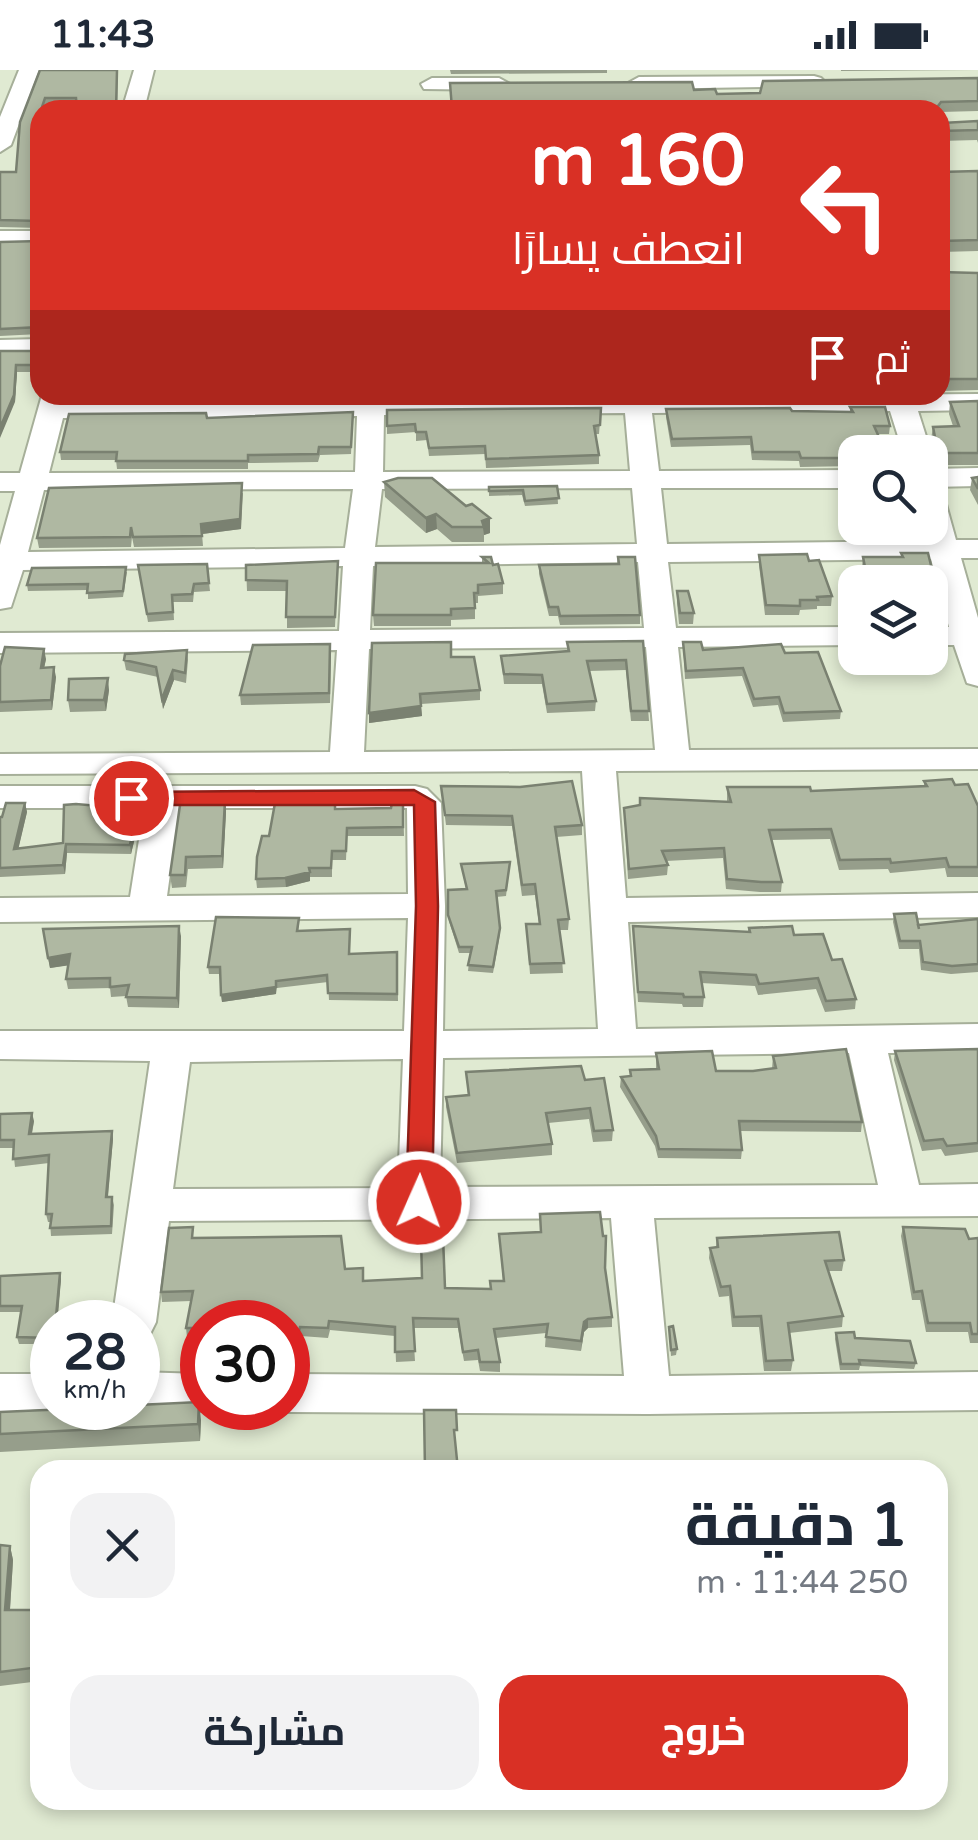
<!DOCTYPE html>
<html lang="ar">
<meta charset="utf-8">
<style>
:root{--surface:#fff;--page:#f2f2f3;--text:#1f2937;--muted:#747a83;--accent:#d93025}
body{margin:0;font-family:"Varela Round",Cairo,sans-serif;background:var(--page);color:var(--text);direction:rtl;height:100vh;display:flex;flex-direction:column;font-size:38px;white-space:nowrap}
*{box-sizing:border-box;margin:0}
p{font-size:32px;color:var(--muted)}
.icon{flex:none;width:55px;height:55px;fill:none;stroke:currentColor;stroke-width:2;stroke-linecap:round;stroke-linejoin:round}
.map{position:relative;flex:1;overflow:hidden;direction:ltr}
.sheet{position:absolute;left:30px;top:1390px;width:918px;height:350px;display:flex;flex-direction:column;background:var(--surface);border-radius:30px;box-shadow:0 5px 15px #0003;direction:rtl}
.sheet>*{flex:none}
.hud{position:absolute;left:30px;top:30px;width:920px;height:305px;border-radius:30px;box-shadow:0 5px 15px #0003;direction:rtl;background:#d93025;color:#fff;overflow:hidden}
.controls{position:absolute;left:838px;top:365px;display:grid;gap:20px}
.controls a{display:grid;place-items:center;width:110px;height:110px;border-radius:20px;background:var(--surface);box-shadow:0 5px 15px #0003;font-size:50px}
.speed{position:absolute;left:30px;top:1230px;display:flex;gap:20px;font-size:50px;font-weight:700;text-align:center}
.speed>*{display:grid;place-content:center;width:130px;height:130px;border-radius:50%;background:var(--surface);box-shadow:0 5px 15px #0003;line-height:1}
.speed small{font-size:25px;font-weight:400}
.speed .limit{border:15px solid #d22;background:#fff;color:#111}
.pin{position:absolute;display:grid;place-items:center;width:85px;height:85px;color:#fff;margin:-42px;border:5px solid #fff;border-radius:50%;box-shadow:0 2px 10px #0007}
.me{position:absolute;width:110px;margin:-55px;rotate:2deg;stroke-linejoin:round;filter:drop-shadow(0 0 8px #0008)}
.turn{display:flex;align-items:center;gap:35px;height:210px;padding:0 40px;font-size:45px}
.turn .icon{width:130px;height:130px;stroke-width:2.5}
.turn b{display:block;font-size:70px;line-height:85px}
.then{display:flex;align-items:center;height:95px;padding:0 40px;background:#0003;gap:20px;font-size:38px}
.round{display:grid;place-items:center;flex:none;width:105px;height:105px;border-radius:30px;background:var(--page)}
.overview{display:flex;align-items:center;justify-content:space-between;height:170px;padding:0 40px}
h1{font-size:60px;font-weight:700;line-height:75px}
.primary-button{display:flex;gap:20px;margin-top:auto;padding:20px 40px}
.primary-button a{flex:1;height:115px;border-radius:30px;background:var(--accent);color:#fff;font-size:40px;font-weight:700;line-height:115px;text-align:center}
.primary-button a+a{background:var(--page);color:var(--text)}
.status{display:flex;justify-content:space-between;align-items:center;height:70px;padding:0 50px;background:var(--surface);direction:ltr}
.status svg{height:28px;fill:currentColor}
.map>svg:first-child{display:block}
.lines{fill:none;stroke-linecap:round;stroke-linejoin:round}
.minor-casing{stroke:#a6af99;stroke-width:4}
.minor{fill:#fff;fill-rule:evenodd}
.wall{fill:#969e8b}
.shaded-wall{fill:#7a8171}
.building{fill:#afb8a2;stroke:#7a8171;stroke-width:2.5}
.route{fill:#d93025;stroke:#8d1f18;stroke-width:2.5}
</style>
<div class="status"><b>11:43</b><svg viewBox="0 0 49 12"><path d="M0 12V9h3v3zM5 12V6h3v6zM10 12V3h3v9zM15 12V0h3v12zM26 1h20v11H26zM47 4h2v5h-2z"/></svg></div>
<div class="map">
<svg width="978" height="1770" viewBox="0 0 978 1770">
<rect width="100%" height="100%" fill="#e0ead2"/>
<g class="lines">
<g class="minor-casing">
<path id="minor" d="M19,0H39L11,75L0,82V47Z
M134,0H154L144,40H122Z
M814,6L821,8L825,12L821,16L639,19L628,13L639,7Z
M432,8H499L510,14L499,20L424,19L421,14Z
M0,161H40V175H0Z
M40,269V285L0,286V270Z
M978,324V340L918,341L931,382L930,384L903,382L890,341L652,343L659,401L855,400V418H661L667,474L927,471L923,458H930V418L940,421L944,427L956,470H978V488H961L978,548V616L967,613L954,575H930V557H949L931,489L668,492L676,558L855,557V575L678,577L689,680L978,679V699L616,701L626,828L978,823V847L628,852L636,959L978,954V982L888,983L919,1115L978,1114V1146L654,1148L669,1306L978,1302V1340L648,1344L288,1342L276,1338H288V1304L624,1306L611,1148L169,1151L156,1252L150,1264L138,1268V1252H112L150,991L0,989V961H404L408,848L0,852V828L130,827L144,738H0V716H415L427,719L441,733L445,836L443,961L598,959L582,701L0,704V684L330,682L337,580L0,583V563L339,561L343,496L23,500L11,537L0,539V475L15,421H0V403H20L42,325H70L68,332L357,329V325H385L384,329ZM625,343L630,401L383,402L384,345ZM357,346L355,402L49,403L63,348ZM632,418L637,474L375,477L382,419ZM353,419L345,478L28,482L44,420ZM638,492L644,558L370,560L373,496ZM646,577L655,680L364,682L369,579ZM179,738H407L408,824L167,826ZM849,983L878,1115L440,1117L443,988ZM403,989L398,1118L173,1119L190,992Z
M978,398V416L930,417V399Z
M138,1302L202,1304V1338H211L202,1341L132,1338H138Z
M0,1304H52V1338H61L0,1342Z"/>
</g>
<use href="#minor" class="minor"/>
</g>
<path class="wall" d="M40,0H118L117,40L77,35H46L40,40V52L35,66H40V158L0,157V102H16Z
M450,0H607V3L451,4Z
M841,0H978L841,1Z
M978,8V41L940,42V40H452L450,13L694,20L717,24L760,23Z
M940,46L942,53L978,51V73L977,70L940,71Z
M978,101V181L941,182L940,102Z
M40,171V264L0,266V172Z
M940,202L978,203V320L940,321Z
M0,281H36L37,289L34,302H17L15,332Z
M80,325H201V327L80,328Z
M978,331V395H931L930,382H928L929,376L932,374L931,369L933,357L953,356L949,344L950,332Z
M850,337L890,356L889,364H878L884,378V382H855V396L800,397L799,391L752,390L750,375L671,377L666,347V339L850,342Z
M601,338L599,364H595L599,385V394L486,398L485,384L429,386L427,370L416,371V362L387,364V340Z
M353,342L351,384L320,385L318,392L248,393V399H117L116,390H61L60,382L207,348Z
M978,407V435L970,420L972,408Z
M384,412L466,436L490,463L484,465V472H452L437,459L426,463L385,427Z
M557,416L558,434L525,436L522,425L489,426V417Z
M243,423L241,459L202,464L203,476L134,477L132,467L131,477L39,478L37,468Z
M901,483L935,512L933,522H930V512H865L862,498L863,487H901Z
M759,485L809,491L832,526L831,536H817V539L800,540L799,545H765L759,495Z
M482,487L493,495L503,513V524L478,526V533H475V549L451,550V556H374L373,545L482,493Z
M618,487L640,545V554L560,555L558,546H549L539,504V495L617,494Z
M338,491L335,557L287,558V521H247L246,495Z
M207,494L210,521L194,522L193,532H173L174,550L148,552L138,495Z
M127,502L123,527L88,529V520L28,521L27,515Z
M677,521L694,543L693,554H679L677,533Z
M643,571L649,651H631L626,600L589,601L596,631L595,641L547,643L542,614H504L501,586L567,581V572Z
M683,572L703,580L785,583L841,641L840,649L783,652L778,635L753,637L742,606L685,609Z
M187,580L188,590L186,613L174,610L163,639L158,607L126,600L124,590Z
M331,584L330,633L241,635L240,625Z
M451,587L480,620V630L421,634L422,646L369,653Z
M46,589L44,598L56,607L52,640L0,642V596Z
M109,620L106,641L70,642L68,630Z
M924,711L955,715L978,736V807H947L945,798L890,803L888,799L839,800L830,769L772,770L782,812L781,822H760L726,819L723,788L666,791L668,795L667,805L628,809L624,738L639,735L640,728L727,732V717L811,721L924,716Z
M441,716L582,755V765L556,767L569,849L568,860H560L563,903L530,904L526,854H539L535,825L522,826L512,756L446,755Z
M225,730L226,742L223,798L188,799L186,817L172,818L170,805Z
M25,733L27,742L18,779L63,773L123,738L124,746H136L138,755L131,784L67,783L65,804L0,807V747Z
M403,733L404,766H347L346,790H332V807H310V811L286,817L257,818L256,809L269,766L335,739L391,738Z
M510,792L506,826L496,827L500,864L493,903L468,901L470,883H459L449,851L448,820L466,819L461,794Z
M894,844L918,855L978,849V902L951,904L921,900L919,879H899L893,852Z
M299,855L298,861L350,884L397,882L398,931L329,930L328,912L277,918L276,924L222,932L220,904H209L208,897Z
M633,856L748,862L749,858L794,865L832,890L856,929L855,939L825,942L816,919L758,925L755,916L701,913L704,927L703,937H683L682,934L638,932Z
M43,859L181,866L179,938L128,937L126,926L111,927L110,918L68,919L66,909L68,895L50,898Z
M978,979V1082L945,1086L941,1079L922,1081L894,990L895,981Z
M656,983L716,1001H753L772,999L773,986L862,1052L861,1062L740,1061L742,1080L741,1089L658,1088L655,1076L620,1017L621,1007L630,1006V1000L656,999Z
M466,1002L585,1010L613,1060L612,1071L593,1072L589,1049L548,1053L552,1074V1085L457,1093L446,1037V1027L468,1025Z
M0,1044L34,1051L32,1064L112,1061L113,1069L108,1127H112L114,1135L112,1164L51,1166L50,1152H48L46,1144L49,1093L15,1097L13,1078H0Z
M540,1144L605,1198L612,1247V1257L588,1258L584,1262L581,1281L545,1277L546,1263L496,1268L500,1292V1302L480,1301L478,1290L464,1291L458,1258H413L415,1291L396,1292L395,1266L330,1260L328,1268L301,1266L300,1271L288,1270V1252H202V1268L187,1267L186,1258L191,1231L162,1232L161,1222L194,1168L345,1199L364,1211L445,1218L491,1219L503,1211L499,1164L540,1162Z
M903,1157L969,1169L978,1168V1273H970L968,1262H926L920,1230H912L901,1166Z
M717,1168L844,1190L842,1201H828L843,1246L842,1257L789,1263L793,1290L791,1301H764L759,1257H732L729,1226L719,1227L709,1188L710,1178L716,1177Z
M60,1203L61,1209L58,1247L89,1245L90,1252H52V1274H19L17,1267L21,1242H0V1206Z
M669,1257L677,1279L676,1285L671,1286Z
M836,1263L855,1268L916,1293L914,1299L860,1296L859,1300H840L835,1269Z
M0,1342L201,1350L200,1371L0,1382Z
M0,1475L10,1476L13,1490L10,1540H40V1611L0,1616Z"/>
<path class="shaded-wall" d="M40,43V52L32,73V67Z
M16,295L17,302L15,332L0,368V358Z
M242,413L241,459L202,464L201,454Z
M436,444L437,459L426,463V448Z
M490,448V463L484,465L482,451Z
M44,579L46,589L42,608L41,598Z
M54,597L56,607L52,640L51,630Z
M173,600L174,610L163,639L162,629Z
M108,608L109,620L106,641L104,630Z
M421,636L422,646L369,653V643Z
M225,730L226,742L223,798L222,786Z
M25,733L27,742L16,789L14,779Z
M136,746L138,755L131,784L130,775Z
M66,774L67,783L65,804L63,795Z
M310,802V811L286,817L285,808Z
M179,856L181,866L179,938L177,928Z
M70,884L71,895L50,898L48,888Z
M276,917V924L222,932L221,925Z
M32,1043L34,1051L30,1072L29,1064Z
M112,1061L113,1069L107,1135L106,1127Z
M60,1203L61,1209L57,1252L56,1247Z
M588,1249V1258L584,1262L581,1281L584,1252Z
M199,1332L201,1350L200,1371L198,1354Z
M10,1476L13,1490L9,1554L5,1540Z"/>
<path class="building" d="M40,0H117L116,40H77L76,28H45L32,67L40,66V151L0,150V102H16L20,52Z
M978,8V31L941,32L938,36L939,40L452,39L450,13L692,12L694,20L715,19L717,24L760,23L763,11Z
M940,46L942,53L978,51V60L940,61Z
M978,101V170L942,171L940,192V102Z
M40,171L38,231H40V257L0,259V172Z
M940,202L978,203V309H940Z
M0,281H36L33,295H16L14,325L0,358Z
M978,331V383H933L929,376L936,372L933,357L959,356L950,332Z
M850,337H885L890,356H874L884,378L861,379L863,382H855V388H801L799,382H753L751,367L672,369L666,339L790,338L792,341L853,342Z
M601,338L600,355L594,356L599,385L486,389L485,376L429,378L426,362H416L415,354L387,356V340Z
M353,342L351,377H319L318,384L248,385V391H116L117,382H60L69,344L206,343L207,348Z
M978,407V419L972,408Z
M398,408H432L466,436L472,434L490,448L482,451L484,457H452L436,444L426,448L384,412Z
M242,413L240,449L201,454L202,466L133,467L131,457L130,467L37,468L49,418Z
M557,416L559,428L525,431L523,420L489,421V417Z
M901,483H928L935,512H868L863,487H903Z
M807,484L809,491L819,490L832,526L817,527L818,530H800V536L766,535L759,485Z
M482,487H491L493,495L498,494L503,513L478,515V523H474L475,538L451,539V545H373L376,493H489Z
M618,487H635L640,545L560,546L558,537H549L539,495L619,494Z
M338,491L335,547H286L287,511L246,510V495Z
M207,494L209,513L194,514L192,524L172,525L173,542L147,544L138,495Z
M126,497L123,521L87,523L88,514L27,515L32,498Z
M677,521H688L694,543H680Z
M643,571L649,641H631L626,590L587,591L596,631L547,634L542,605L504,604L501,586L569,581L567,572Z
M451,572V587H474L480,620L420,624L421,636L369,643L372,573Z
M683,572H701L703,580L781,574L785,583L818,582L841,641L784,643L779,627L754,629L743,598L686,601Z
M330,574L329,623L240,625L253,575Z
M5,577L44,579L41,598L54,597L51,630L0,632V596Z
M187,580L185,603L173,600L162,629L156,597L124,590L125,584Z
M108,608L104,630H68L69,609Z
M952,709L955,715L968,714L978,736V797H949L946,788L891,793L890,789L840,790L831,759L769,760L782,812H761L727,809L724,778L662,781L668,795L629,799L624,738L640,735V728L731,732L727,717H810L811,721L927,716L924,711Z
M572,711L582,755L555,757L569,849L558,850L564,893L530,894L526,854H540L535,814L522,815L512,746L445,745L441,716L520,717Z
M225,730L222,786L186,787L185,805H170L180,735Z
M6,733H25L14,779L63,773L64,735L76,734L123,738L120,746H136L130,775L66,774L63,795L0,798V747H2Z
M275,733H335V739L391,738L392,733H403V757L347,758L346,781H332L331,798H309L310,802L285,808L256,809L257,787L262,766H269Z
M510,792L506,820L496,821L500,858L493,897L468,895L472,877H459L448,845V820L467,819L461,794Z
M916,843L919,859L918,855L978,849V894L952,896L923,892L920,871H900L894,844Z
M216,847L299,848L297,861L350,859L349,884L397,882V924L328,923L327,905L276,911V917L221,925L220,897H208Z
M179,856L177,928L126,927L129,915L110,917V908L66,909L70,884L48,888L43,859Z
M633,856L750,862L749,858L792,856L794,865L823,864L832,890L842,889L856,929L826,931L818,908L759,914L756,905L700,902L704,927H684L683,924L638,922Z
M846,979L862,1052L739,1051L742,1080L659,1079L656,1066L621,1007L631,1006L630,1000L659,999L656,983L712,981L716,1001H753L776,998L773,986Z
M978,979V1073L947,1076L943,1069L924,1071L895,981Z
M581,996L585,1010L604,1008L613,1060L594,1061L590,1038L546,1043L552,1074L457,1083L446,1027L469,1025L466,1002Z
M32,1043L29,1064L112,1061L106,1127H112L111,1156L50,1158L52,1144H46L49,1085L13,1089L14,1070H0V1044Z
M600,1142L603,1166H606L605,1198L612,1247L588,1249L584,1252L581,1271L546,1267L548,1254L494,1259L500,1292H480L478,1280L463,1282L458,1249L413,1248L415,1281L395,1282V1257L329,1251L328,1258L300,1257L299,1261H288V1252H202V1258H186L193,1221L161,1222L169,1158L193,1157L192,1168L341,1166L345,1199L363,1198V1211L422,1208L421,1167H443L445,1218L491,1219L490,1211H504L499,1164L541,1162L540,1144Z
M903,1157L965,1159L969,1169L978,1168V1264H972L970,1253H928L922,1221L914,1222Z
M839,1162L844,1190L825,1191L843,1246L788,1253L793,1290L766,1291L761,1246L734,1247L730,1216L721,1217L710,1178L718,1177L717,1168Z
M60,1203L56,1247L89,1245L88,1252H52V1268L17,1267L22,1236H0V1206Z
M673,1256L677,1279L671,1280L669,1257Z
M854,1262L855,1268L910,1271L916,1293L859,1290L860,1294H841L836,1263Z
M199,1332L198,1354L0,1364V1342L91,1338H138V1335Z
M424,1340H456L457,1360H454L458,1400H425Z
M0,1475L10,1476L5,1540H40V1597L0,1602Z"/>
<path class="route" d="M414,720L435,732L438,836L432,1132L428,1139H410L406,1132L416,836L414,735H131L120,728L131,722Z"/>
</svg>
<div class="controls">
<a><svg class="icon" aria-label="search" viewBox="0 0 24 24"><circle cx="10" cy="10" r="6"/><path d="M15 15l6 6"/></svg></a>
<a><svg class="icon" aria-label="layers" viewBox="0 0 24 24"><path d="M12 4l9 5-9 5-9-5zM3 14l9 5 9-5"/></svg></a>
</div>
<div class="speed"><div>28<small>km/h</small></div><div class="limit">30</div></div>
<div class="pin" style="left:131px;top:728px;background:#d93025"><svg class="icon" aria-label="arrive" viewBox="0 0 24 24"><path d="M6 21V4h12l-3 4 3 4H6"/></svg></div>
<svg class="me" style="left:419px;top:1132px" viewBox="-20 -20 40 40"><circle r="17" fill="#d93025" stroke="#fff" stroke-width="3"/><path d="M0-11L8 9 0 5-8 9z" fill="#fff"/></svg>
<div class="hud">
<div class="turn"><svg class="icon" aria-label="left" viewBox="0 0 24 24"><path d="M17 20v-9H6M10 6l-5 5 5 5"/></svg><div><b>160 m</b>انعطف يسارًا</div></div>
<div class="then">ثم<svg class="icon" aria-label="arrive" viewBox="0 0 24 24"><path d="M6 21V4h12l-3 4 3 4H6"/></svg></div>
</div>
<section class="sheet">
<div class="overview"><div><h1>1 دقيقة</h1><p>250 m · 11:44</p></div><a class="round"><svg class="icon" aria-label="close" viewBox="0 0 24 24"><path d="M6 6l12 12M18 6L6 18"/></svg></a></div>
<div class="primary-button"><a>خروج</a><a>مشاركة</a></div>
</section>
</div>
